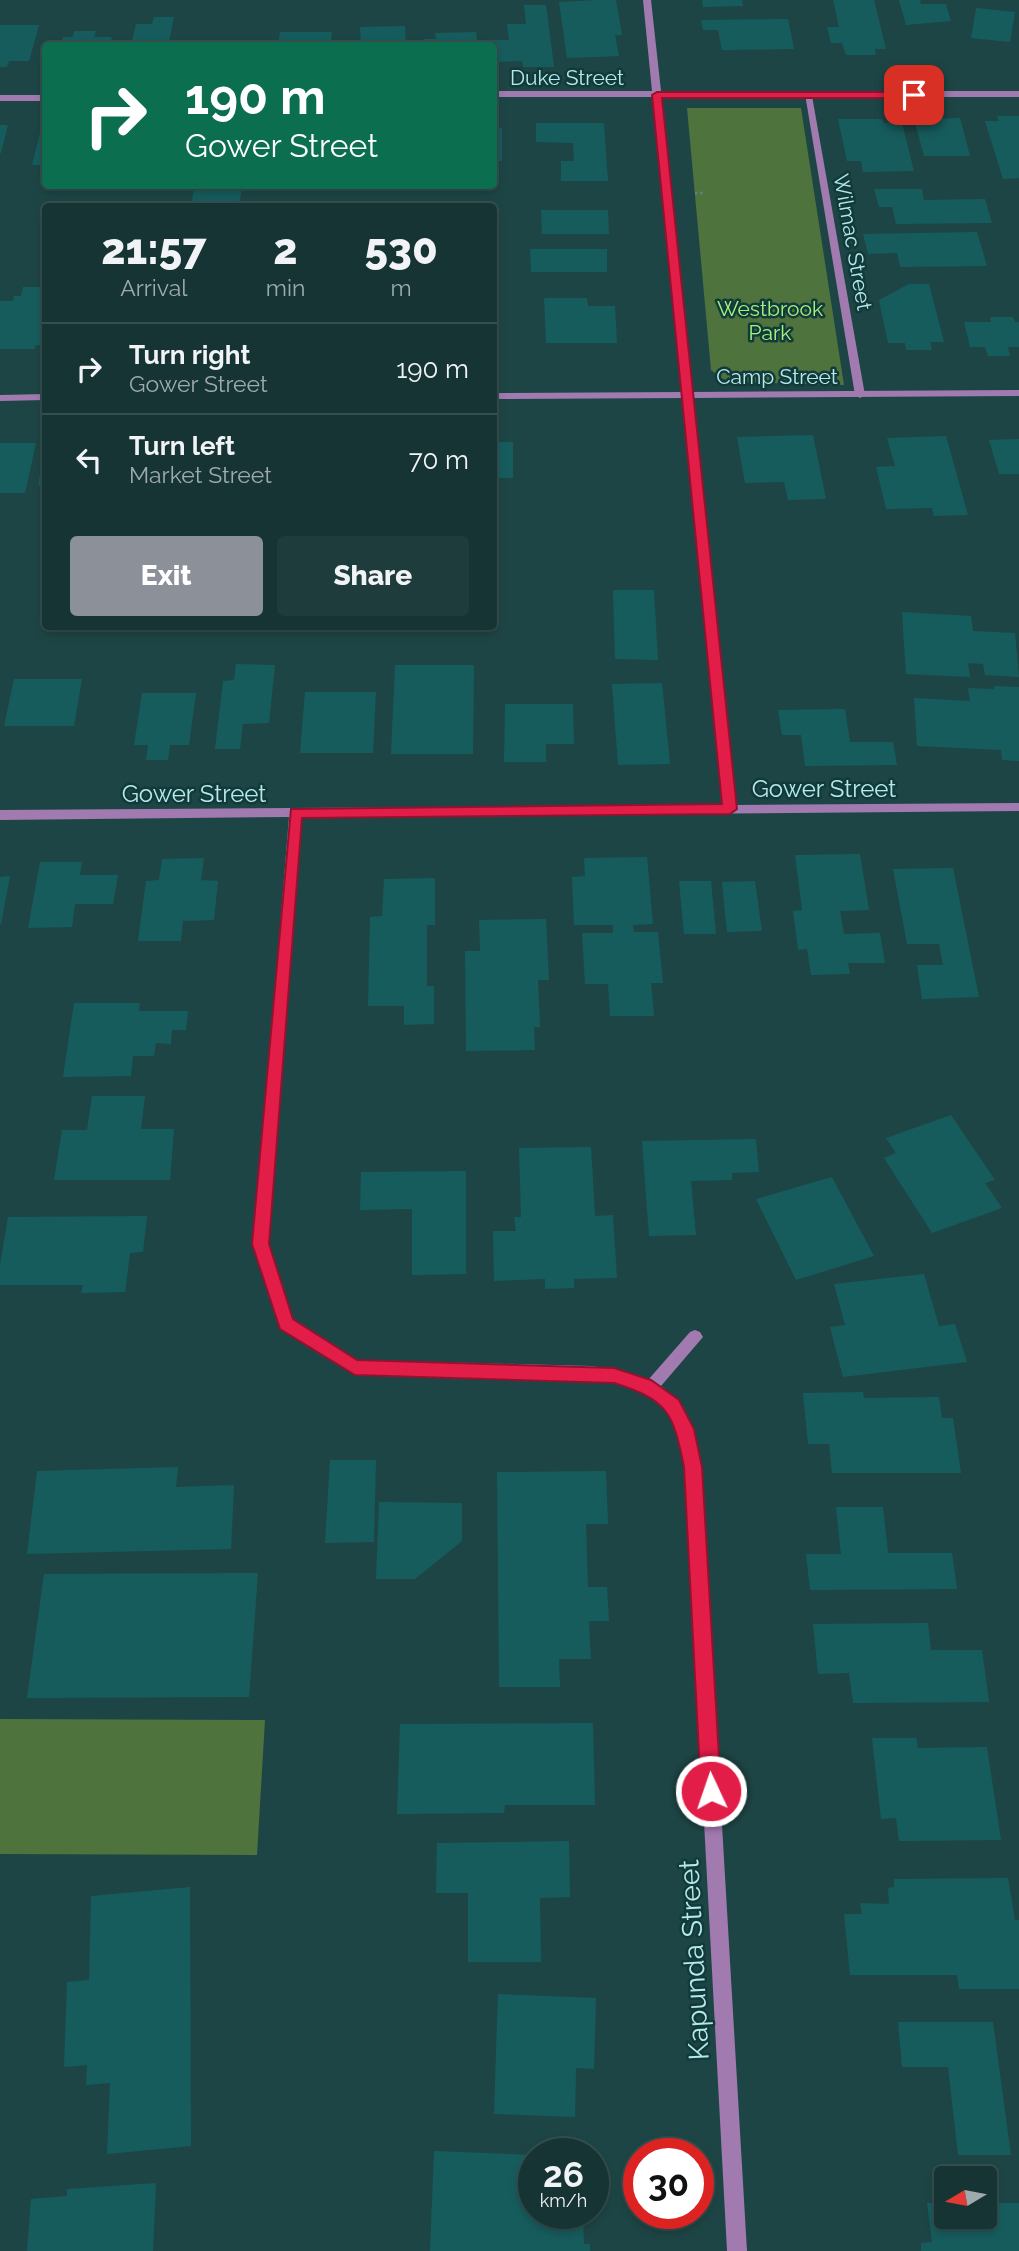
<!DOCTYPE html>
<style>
:root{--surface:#163434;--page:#1f3c3c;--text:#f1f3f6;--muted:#9eaaac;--line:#354f4f;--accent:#8c9099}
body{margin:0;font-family:Raleway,sans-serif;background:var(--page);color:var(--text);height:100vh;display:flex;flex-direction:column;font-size:26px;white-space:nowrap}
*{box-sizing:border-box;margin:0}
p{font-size:23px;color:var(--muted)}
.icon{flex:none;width:38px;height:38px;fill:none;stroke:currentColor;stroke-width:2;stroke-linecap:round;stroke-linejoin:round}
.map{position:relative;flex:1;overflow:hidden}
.panel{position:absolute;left:42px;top:203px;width:455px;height:427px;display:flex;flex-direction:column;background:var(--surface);border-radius:7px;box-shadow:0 4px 10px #0003,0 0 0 2px var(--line)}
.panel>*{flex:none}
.banner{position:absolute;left:42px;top:42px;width:455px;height:147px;border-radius:7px;box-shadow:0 4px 10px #0003,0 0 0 2px var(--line);background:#0b6e4f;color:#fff;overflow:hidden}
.needle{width:46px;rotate:260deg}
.buttons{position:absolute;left:934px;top:2166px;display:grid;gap:14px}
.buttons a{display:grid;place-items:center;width:63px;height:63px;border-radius:7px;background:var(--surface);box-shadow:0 4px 10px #0003,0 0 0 2px var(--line);font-size:35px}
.speed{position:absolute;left:518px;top:2138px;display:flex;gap:14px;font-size:35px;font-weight:700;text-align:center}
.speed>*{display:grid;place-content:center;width:91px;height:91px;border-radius:50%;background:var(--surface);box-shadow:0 4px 10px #0003,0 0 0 2px var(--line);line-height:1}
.speed small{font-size:18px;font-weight:400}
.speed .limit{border:10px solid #d22;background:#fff;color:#111}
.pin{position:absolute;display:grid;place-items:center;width:60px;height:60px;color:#fff;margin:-30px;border-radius:14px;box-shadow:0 4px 10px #0006}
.me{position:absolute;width:77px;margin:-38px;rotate:357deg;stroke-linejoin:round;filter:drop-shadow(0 0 5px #0008)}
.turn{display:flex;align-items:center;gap:24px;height:147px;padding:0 28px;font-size:32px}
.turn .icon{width:91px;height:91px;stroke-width:2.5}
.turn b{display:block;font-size:49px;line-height:60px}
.eta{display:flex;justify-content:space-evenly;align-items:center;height:119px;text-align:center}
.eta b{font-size:42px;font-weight:800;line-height:49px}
.cta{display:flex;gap:14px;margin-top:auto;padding:14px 28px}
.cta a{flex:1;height:80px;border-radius:7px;background:var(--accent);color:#fff;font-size:28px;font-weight:800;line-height:80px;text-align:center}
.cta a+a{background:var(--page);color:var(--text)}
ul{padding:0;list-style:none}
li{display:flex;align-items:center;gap:21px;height:91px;padding:0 28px;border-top:2px solid var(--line)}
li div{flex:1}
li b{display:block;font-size:26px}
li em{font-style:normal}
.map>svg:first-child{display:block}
.green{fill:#4e733d}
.building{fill:#175c5d}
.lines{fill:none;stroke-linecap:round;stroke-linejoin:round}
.path{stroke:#578384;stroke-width:2.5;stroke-dasharray:2.5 2.5;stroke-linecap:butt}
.service{fill:#a17ab0;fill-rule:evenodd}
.minor{fill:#a17ab0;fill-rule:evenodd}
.route{fill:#e11d48;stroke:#92132f;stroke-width:2}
.labels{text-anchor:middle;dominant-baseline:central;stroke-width:5;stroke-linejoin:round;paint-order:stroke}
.far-street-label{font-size:21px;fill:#b5eaeb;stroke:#133a3b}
.far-park-label{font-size:21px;fill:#a2f27c;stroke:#133a3b}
.street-label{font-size:24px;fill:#b5eaeb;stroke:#133a3b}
.near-street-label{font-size:28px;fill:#b5eaeb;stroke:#133a3b}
</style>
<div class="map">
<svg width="1019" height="2251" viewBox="0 0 1019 2251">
<rect width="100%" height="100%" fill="#1e4545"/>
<path class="green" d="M687,108H801L844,385L733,382L721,378L711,370Z
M0,1719L265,1720L257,1855L0,1854Z"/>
<path class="building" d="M596,0H616L622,35H615L619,56L567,58L559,2Z
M702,0H742L743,6L703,7Z
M833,0H874L886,49H875L876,55H846L842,43H831L827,27H839Z
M899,0H920L921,4H946L951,21L906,25Z
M524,5H546L554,67H523L522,61L494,62V46H487V40H509L507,24H526Z
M976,8L1015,12L1010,42L971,38Z
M154,17H174L168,46H131L136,24H152Z
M788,19L794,49L722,50L718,30H703L701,20Z
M0,25H39L29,61H9L7,67H0Z
M405,26L406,46H361L360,27Z
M74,31H96L94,37H112L110,46H61L63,37H73Z
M280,32H332L330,46H278Z
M476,32L478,46H425L424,39H436L435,33Z
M233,40H258L257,46H232Z
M997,116H1019V178L1003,179L985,121H999Z
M960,118L970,156H924L914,119Z
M838,119H882L884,123H902L914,171L863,172L861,161H847Z
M536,123H604L608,181H561V161H574L573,143L536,142Z
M0,125H8L1,153H0Z
M494,128H502V161H494Z
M41,129H46V165H32Z
M194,186H242L239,206H218L219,201H192Z
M874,189H922L924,200L985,199L992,223L896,224L892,207H879Z
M541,210H608L609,234H542Z
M977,232L987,266L900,267L897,253L868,254L863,234Z
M530,249H607V272H531Z
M909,284H929L944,342H930L932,350H906L905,343H888L879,300Z
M23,287H46V345H36L35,349H0V301H13L14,296H21Z
M544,298H587L588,306H615L617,343H546Z
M990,317H1013L1015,322H1019V347H1008L1010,356H988L985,347H970L964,322H991Z
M813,435L826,499L788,500L784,482L745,483L737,437Z
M946,436L968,515L934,516L932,508L886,509L876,467L895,466L887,438Z
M1019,439V474H999L989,440Z
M494,442H513V478H494Z
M0,443H36L25,493H0Z
M44,454L46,485H38Z
M613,590H654L658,660L615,659Z
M902,612L971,616L973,631L1015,633L1019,677L985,675L983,664L968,663L970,677L906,674Z
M236,664L275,665L269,723L243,724L240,749H215L223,681L234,680Z
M395,665H474L473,754H391Z
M14,679H82L74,726H4Z
M662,683L670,764L618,765L612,684Z
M994,686L1019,687V761L1002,760L1001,750L917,746L914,698L970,701L968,688L994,689Z
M305,692H376L373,753H300Z
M142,693H196L189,745H170L168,760H146L148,745H134Z
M505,704H573L574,744H546V762H504Z
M845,709L850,742H893L897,765L805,766L801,735H782L778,710Z
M860,854L869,910L840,911L844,934L880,933L885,963H848L850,974L811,975L807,949L798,950L793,911L802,910L795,855Z
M647,857L653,924L633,925L634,932H658L663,983H651L654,1016H610L608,984H585L582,933H613V925H574L572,877L585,876L584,858Z
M204,858L201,880L218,881L214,920L183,921L181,941H138L146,881L159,880L162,859Z
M40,862H82L80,875H118L113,904H75L72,927L28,928Z
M953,868L979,997L922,999L917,965H943L939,944H907L893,869Z
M10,876L1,924H0V877Z
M435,878V925H427V986H434V1024L404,1025V1006H368L370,917L382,916L384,879Z
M679,881H711L716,934H684Z
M755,881L762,931L727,932L722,882Z
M546,919L549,980H538L540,1027H534L535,1050L466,1051L465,951H480L479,920Z
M74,1003H140L139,1011H188L186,1030H172L171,1044L156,1043L154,1056H133L131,1076L63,1077Z
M92,1096H145L141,1129H174L170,1180H54L62,1130H87Z
M951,1115L995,1180L985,1183L1002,1208L932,1233L884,1158L896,1153L886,1138Z
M756,1139L759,1172L732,1173V1180L691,1181L696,1235L649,1236L642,1141Z
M591,1147L595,1216L613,1215L617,1278L574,1279V1288L545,1289V1279L494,1281L493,1231H516L514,1217H521L519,1148Z
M466,1171V1274L412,1275V1209L360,1210L361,1172Z
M832,1177L874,1256L796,1280L756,1199Z
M147,1216L143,1252L130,1253L125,1292L81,1293L83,1285H0V1265L8,1217Z
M924,1274L939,1326L955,1324L967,1362L843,1377L830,1327L845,1325L834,1284Z
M863,1392L864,1398L939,1397L942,1418H953L961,1473H832L829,1444H808L803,1393Z
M330,1460H376L374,1542L325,1543Z
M178,1467L176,1487L234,1485L231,1549L27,1554L37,1471Z
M606,1471L608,1524H586L588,1587H607L609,1621H589L591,1659H559L560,1687H499L497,1472Z
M379,1502L462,1503V1541L415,1579H376Z
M836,1507H883L888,1553H952L957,1589L810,1590L806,1554H841Z
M258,1573L249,1697L27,1698L44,1574Z
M928,1623L931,1650H982L989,1702L853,1703L849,1673L818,1674L813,1624Z
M593,1723L595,1805H505L504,1813L397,1814L400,1724Z
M872,1738H916L918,1748L987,1747L1001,1840L899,1841L896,1818L881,1819Z
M569,1841L570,1897L540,1898L541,1962H468V1893H436L437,1843Z
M1008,1878L1015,1920H1019V1989H959L957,1975H850L844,1914H862L860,1903L889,1904L888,1888L894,1887V1879Z
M190,1887L191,2146L107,2154L110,2083L86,2085L87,2065L64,2067L67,1982L89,1980L91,1896Z
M498,1994L596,1998L594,2069L576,2068L575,2117L494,2114Z
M898,2022H993L1011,2155H958L948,2067H902Z
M434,2151L534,2155V2214H583L584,2244H590V2251H430Z
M156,2183L153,2251H27L31,2199L67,2196V2189Z
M927,2203H947V2217H985V2203H1019V2251H921V2243L932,2242Z"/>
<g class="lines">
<path class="path" d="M695,193H705"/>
<path class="service" d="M805,94L812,96L865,395L860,398L855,395Z"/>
<path class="minor" d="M643,0H651L661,91H1019V97H661L692,392L1019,390V396L693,398L736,805L1019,803V811L302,817L268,1243L292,1320L357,1360L592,1366L615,1370L648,1380L690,1332L695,1330L700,1332L703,1337L661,1386C688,1405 695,1437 701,1467L747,2251H727L685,1467C673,1402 657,1389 592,1380L355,1374L281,1329L254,1243L289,817L0,820V810L723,805L683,398L494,399V393L682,392L652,97H494V91H652Z
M0,95H46V101H0Z
M46,394V400L0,401V395Z"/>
</g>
<path class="route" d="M657,92H914L919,95L914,98H662L737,809L730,814L302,818L269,1244L293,1319L357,1360L614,1368L651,1380L679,1400L694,1429L702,1467L721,1791L718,1798L711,1801L704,1798L701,1791L684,1467C673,1412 668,1400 614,1383L355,1375L280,1329L252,1244L291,809L722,804L652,95Z"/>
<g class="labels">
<g class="far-street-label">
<text x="567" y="77">Duke Street</text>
<text transform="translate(853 242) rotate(80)">Wilmac Street</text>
<text x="777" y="376">Camp Street</text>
</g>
<g class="far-park-label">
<text x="770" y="308">Westbrook<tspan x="770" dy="24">Park</tspan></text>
</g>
<g class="street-label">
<text x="824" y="788">Gower Street</text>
<text x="194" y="793">Gower Street</text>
</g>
<g class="near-street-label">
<text transform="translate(694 1960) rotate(-93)">Kapunda Street</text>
</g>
</g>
</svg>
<div class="buttons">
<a><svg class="needle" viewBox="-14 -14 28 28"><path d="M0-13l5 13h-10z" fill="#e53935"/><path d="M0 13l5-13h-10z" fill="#9eaaac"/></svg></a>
</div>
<div class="speed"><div>26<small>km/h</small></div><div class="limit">30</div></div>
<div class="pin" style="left:914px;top:95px;background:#d93025"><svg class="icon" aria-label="arrive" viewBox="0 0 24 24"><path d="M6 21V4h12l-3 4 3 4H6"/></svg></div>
<svg class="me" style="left:711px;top:1791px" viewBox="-20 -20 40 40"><circle r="17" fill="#e11d48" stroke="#fff" stroke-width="3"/><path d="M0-11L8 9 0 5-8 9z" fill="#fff"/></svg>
<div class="banner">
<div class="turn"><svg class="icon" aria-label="right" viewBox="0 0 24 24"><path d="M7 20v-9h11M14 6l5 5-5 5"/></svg><div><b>190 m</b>Gower Street</div></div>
</div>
<section class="panel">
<div class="eta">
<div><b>21:57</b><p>Arrival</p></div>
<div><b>2</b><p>min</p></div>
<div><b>530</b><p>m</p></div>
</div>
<ul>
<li><svg class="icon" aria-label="right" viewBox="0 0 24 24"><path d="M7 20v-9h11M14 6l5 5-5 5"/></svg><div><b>Turn right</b><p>Gower Street</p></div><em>190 m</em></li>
<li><svg class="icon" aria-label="left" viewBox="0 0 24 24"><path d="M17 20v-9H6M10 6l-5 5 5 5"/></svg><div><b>Turn left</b><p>Market Street</p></div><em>70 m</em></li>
</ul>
<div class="cta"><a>Exit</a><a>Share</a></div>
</section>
</div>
